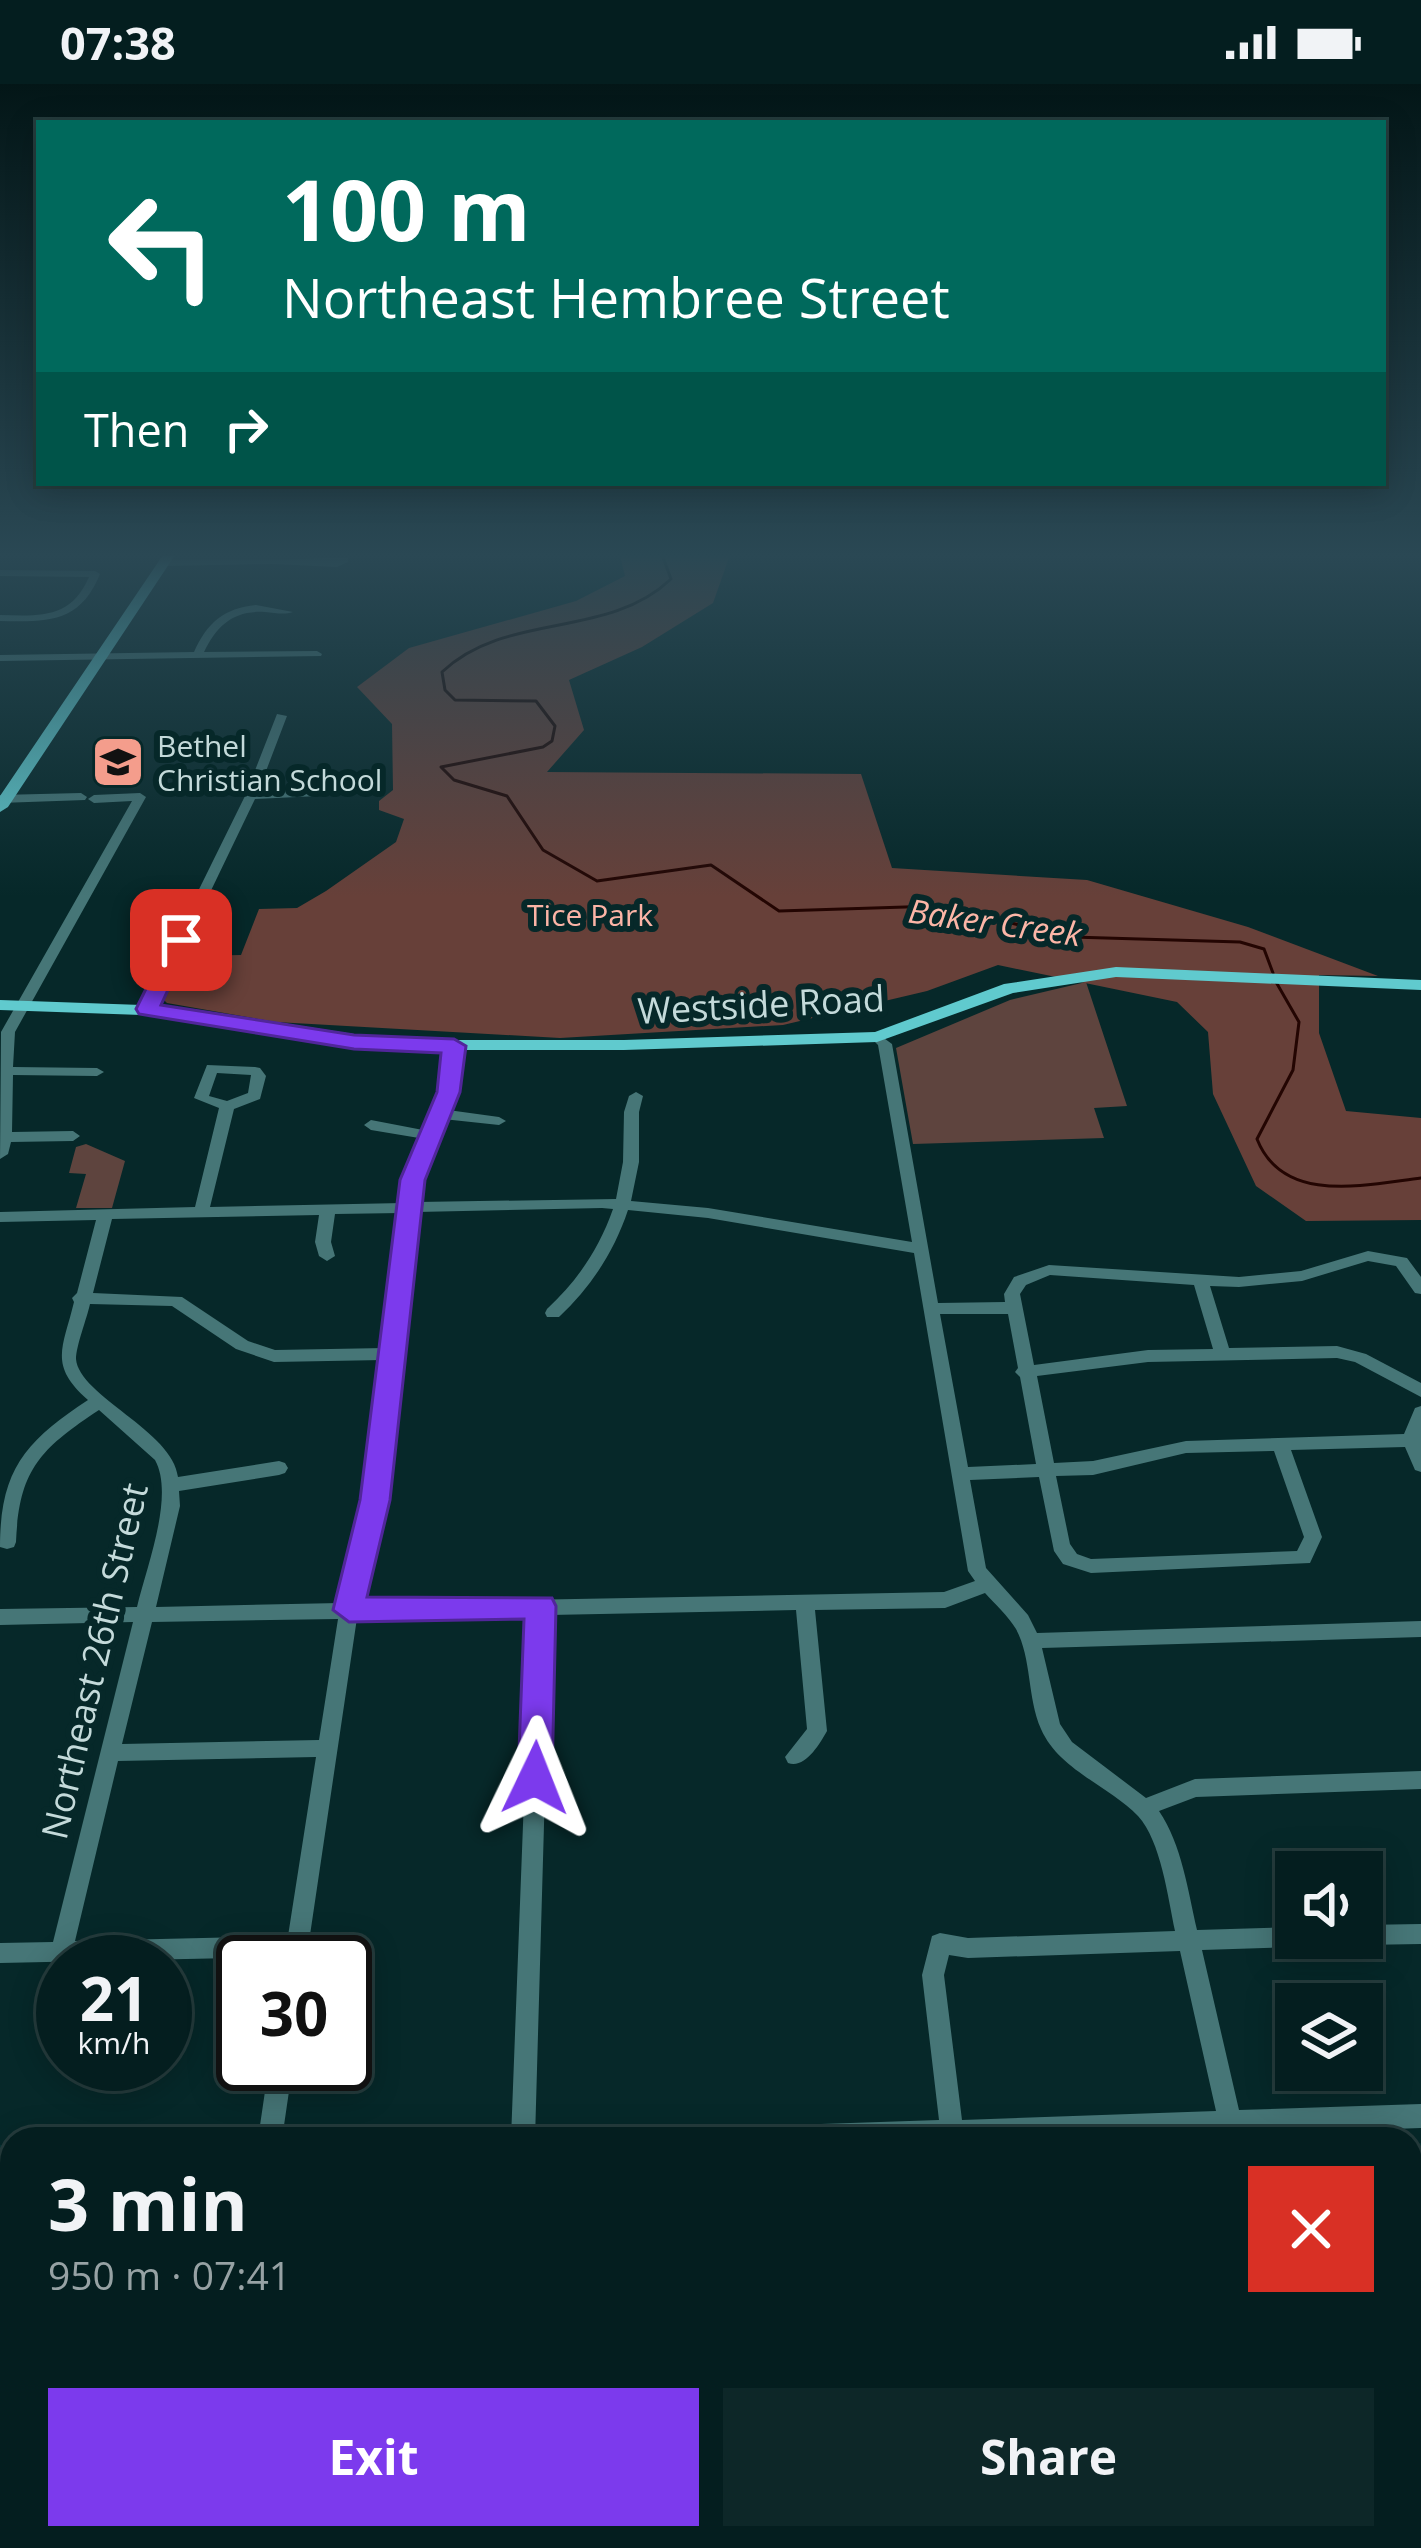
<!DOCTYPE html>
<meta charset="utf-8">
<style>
:root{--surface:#041e1f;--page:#0d2728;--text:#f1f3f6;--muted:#97a2a4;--line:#253c3d;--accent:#7c3aed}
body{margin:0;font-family:"Open Sans",sans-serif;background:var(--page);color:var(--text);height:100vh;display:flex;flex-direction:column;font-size:45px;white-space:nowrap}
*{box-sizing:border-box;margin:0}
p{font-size:39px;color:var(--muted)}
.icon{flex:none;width:66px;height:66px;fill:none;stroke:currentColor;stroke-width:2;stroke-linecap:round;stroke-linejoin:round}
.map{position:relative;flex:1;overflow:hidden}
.panel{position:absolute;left:0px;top:2043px;width:1422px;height:423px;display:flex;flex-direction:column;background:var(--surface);border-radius:36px 36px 0 0;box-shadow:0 6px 30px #0003,0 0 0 3px var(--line)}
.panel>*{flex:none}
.hud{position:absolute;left:36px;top:36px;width:1350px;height:366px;border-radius:0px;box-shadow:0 6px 30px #0003,0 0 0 3px var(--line);background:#00695c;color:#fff;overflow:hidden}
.buttons{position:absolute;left:1275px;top:1767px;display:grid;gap:24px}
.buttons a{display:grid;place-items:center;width:108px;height:108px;border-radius:0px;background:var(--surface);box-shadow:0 6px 30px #0003,0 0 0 3px var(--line);font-size:60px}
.speed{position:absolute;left:36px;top:1851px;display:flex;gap:24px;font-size:60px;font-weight:700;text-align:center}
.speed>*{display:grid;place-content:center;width:156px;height:156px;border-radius:50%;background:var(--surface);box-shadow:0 6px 30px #0003,0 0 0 3px var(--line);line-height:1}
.speed small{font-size:30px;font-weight:400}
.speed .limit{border:6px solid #111;border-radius:18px;background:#fff;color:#111}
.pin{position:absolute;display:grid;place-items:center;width:102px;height:102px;color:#fff;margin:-51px;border-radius:24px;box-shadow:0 6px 18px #0006}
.me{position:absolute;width:132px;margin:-66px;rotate:2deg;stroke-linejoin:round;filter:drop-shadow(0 0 9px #0008)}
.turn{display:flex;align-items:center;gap:42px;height:252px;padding:0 48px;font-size:54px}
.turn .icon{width:156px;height:156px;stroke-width:2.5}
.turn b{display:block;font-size:84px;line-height:102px}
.then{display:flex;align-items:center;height:114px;padding:0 48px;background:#0003;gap:24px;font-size:45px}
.round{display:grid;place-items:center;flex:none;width:126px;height:126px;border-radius:0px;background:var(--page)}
.summary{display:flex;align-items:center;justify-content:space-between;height:204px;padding:0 48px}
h1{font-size:72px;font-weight:700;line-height:90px}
.cta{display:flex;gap:24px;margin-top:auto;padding:24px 48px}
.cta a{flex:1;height:138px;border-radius:0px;background:var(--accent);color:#fff;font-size:48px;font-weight:700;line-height:138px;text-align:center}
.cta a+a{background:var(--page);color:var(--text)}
.status{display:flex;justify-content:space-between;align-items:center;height:84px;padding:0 60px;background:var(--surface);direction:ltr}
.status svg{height:33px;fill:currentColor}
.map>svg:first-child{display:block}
.built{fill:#073435}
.green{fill:#5e443e}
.forest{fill:#674039}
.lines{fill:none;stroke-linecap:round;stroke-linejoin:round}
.stream{stroke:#230502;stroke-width:3}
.minor{fill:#467677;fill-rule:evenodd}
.major{fill:#60cace;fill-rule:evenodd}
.route{fill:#7c3aed;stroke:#51269a;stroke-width:3}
.labels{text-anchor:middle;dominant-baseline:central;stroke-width:12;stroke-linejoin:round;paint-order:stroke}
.far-poi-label{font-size:30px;fill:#c4dada;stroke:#062829;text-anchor:start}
.far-park-label{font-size:30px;fill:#fbb4a6;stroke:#062829}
.far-water-label{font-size:33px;font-style:italic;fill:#fcb6a7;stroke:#062829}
.street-label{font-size:36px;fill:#c4dada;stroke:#062829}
</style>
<div class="status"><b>07:38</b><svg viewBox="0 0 49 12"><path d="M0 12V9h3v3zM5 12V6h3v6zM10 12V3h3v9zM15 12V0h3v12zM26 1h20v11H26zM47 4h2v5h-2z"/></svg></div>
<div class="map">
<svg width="1421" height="2464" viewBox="0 0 1421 2464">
<rect width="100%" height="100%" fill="#062829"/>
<path class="built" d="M1421,2059V2464H1418L1410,2452V2060Z
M0,2061H12V2190L0,2242Z"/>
<path class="green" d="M1086,898L1127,1022L1094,1024L1104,1054L913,1060L896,964L1010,916Z
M86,1060L125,1077L112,1124H76L86,1090L69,1089L76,1063Z
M806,2454H1108L1110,2464H807Z"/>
<path class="forest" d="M619,468H731L713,519L642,563L569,596L584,646L547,688L861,690L892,784L1087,796L1248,843L1378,892L1319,891V949L1346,1027L1421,1034V1136L1306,1137L1256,1102L1213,1010L1208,948L1177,918L998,881L927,907L783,941L560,954L276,938L167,919L162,914L185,872L241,871L259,825L297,824L326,807L396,758L404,735L379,726V717L393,706L392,640L357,603L409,564L576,517L625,492Z"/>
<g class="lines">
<path class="stream" d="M661,468L671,495C607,556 506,527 442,588L445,606L455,616L536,617L555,642L552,657L543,663L441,683L454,696L507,712L543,766L597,797L711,781L779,827L937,822L1072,853L1240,858L1264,865L1273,889
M1276,898L1299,938L1293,986L1257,1055C1283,1121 1365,1101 1421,1094"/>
<path class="minor" d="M345,473L348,474V478L337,483L273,480L164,482L159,479L164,476C225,475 286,477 345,473Z
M0,486L95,487L100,490C80,539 48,538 0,537V531C40,532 71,535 89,493L0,492Z
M256,521L293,528C284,531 276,529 265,528C234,526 217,541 204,568L317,567L322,570L321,572L0,577V571L194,568C207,539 224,524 256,521Z
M277,630L287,632L258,708L318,704L324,708L318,712L255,715L154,925L152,928H142L140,925L245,712Z
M81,709L87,713L85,716L0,719V711Z
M140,709L146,713L15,948L13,983L97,984L104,988L97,992L13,991L12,1048L73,1047L80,1052L73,1057L11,1058L8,1070L0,1075L1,948L132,717L94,719L88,715L94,711Z
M877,949L892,960L938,1219L1005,1218L1004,1210L1014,1193L1049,1181L1239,1193L1301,1187L1368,1167L1407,1174L1421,1193V1210L1415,1209L1396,1182L1368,1177L1302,1197L1239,1203L1210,1202L1229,1264L1337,1262L1366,1270L1421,1299V1313L1355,1278L1337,1274L1148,1278L1037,1292L1054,1379L1093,1377L1186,1357L1404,1350L1415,1324L1421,1322V1388L1415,1386L1405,1363L1291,1366L1322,1453L1310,1479L1091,1489L1063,1480L1054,1467L1039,1393L970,1396L986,1484L1028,1531L1037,1549L1421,1537V1553L1042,1564L1060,1640L1072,1658L1146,1714L1195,1695L1421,1687V1705L1196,1713L1159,1727C1182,1761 1188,1807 1197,1846L1296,1843V1854H1307L1304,1860L1296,1863L1202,1866L1239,2026L1421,2020V2044L1245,2050L1246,2055H1222L1221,2050L1084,2055H720L724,2047L732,2043L939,2036L922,1891L932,1852L940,1849L968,1854L1175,1847C1168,1814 1161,1757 1138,1732C1108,1701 1059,1686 1041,1645C1027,1613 1032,1575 1016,1545C1008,1532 995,1520 985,1509L945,1524L815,1526L827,1647C819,1661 805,1685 788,1679L785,1673L807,1645L796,1526L550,1531L535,2055H511L531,1531L357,1534L306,1878H284L285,1873L0,1879V1859L53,1858L133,1538L0,1541V1525L137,1523C146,1484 175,1412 155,1376L99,1326C40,1365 19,1386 16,1458L14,1463L7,1465L0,1463C0,1385 26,1357 88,1316C48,1281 63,1264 74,1218L72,1214L77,1209L96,1136L0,1138V1128L195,1123L219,1024L194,1014L207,981L255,983L260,984L266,992L260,1015L234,1025L210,1123L403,1119L413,1066L419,1054L371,1046L364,1041L371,1036L423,1046L439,1015L447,962L454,958L461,962L453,1015L448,1026L499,1033L506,1037L499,1041L443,1035L427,1066L418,1118L616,1115L623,1078L624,1028L629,1012L636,1008L643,1012L639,1028V1078L631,1117L708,1124L912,1158L878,961L870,953ZM217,989L251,991L248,1009L227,1017L209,1012ZM602,1124L613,1125C599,1165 578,1196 547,1225L545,1229L547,1233H559C591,1203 614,1168 628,1126L708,1134L914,1169L968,1487L975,1497L944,1508L360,1519L363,1493L384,1416L417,1128ZM401,1129L385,1264L275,1266L248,1257L182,1213L93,1209L112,1135L319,1131L315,1158L319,1172L327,1177L335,1172L331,1158L335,1130ZM1050,1191L1194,1201L1213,1265L1148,1266L1034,1281L1020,1210L1026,1201ZM90,1220L172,1222L236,1265L274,1278L383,1276L366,1416L345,1493L340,1519L156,1523L180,1422L179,1407L279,1391L285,1389L288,1384L285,1379L279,1377L178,1393C173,1347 79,1312 76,1275C76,1262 87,1234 90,1220ZM940,1230H1008L1018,1284L1015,1288L1020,1293L1036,1380L968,1383ZM1274,1367L1304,1453L1297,1467L1091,1475L1077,1470L1070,1460L1056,1392L1093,1391L1186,1369ZM338,1535L319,1656L122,1660L152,1538ZM316,1673L288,1852L75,1857L118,1677ZM1180,1867L1216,2027L962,2036L944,1891L949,1871L968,1874Z
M1421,1840V1860L1362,1861L1354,1858L1352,1854H1362V1841Z
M269,1980H293L282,2055H258Z
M0,2067H12V2091H0Z
M196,2454H224L222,2464H194Z
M1367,2454H1397L1401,2464H1371Z"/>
<path class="major" d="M165,468H177L8,723L0,728V712Z
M1116,883L1421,896V906L1116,893L1013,909L877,958L624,966H392L170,932L0,926V916L170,922L392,956H624L875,948L1004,900Z"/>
</g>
<linearGradient id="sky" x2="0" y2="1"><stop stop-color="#031617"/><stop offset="0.58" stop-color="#2a4854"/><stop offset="1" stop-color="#2a4854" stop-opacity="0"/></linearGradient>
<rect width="1421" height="813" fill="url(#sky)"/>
<path class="route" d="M181,849L191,856L161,921L354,951L454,955L466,962L460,1008L425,1096L390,1416L367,1513L552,1514L556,1522L552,1694L547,1704L535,1708L523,1704L518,1694L524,1535L349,1538L333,1526L360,1416L400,1096L437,1008L441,969L354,965L139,930L136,925L170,856Z"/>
<defs>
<g id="school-square" transform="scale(2.7)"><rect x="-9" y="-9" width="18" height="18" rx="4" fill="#f49d8c" stroke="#062829"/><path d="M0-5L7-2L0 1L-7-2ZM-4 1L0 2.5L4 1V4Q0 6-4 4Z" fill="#111"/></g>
</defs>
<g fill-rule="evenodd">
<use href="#school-square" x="118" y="678"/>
</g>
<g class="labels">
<g class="far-poi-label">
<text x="157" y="661">Bethel<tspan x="157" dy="34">Christian School</tspan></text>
</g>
<g class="far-park-label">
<text x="590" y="830">Tice Park</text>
</g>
<g class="far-water-label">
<text transform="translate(995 838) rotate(8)">Baker Creek</text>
</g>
<g class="street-label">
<text transform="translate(761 920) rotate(-3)">Westside Road</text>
<text transform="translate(94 1577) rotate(-77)">Northeast 26th Street</text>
</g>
</g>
</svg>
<div class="buttons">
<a><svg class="icon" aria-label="sound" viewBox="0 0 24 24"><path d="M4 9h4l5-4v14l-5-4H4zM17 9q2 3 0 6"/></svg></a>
<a><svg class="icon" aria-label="layers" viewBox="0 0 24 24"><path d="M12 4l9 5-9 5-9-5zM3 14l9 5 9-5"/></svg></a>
</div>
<div class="speed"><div>21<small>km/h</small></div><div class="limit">30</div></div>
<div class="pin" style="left:181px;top:856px;background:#d93025"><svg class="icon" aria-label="arrive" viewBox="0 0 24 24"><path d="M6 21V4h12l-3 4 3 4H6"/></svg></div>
<svg class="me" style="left:535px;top:1694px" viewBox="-20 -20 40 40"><path d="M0-17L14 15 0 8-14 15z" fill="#7c3aed" stroke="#fff" stroke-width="4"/></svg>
<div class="hud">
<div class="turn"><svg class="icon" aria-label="left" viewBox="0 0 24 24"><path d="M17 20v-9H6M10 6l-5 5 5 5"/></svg><div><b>100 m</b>Northeast Hembree Street</div></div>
<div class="then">Then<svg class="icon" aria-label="right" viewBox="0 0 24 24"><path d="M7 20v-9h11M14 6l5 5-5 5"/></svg></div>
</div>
<section class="panel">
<div class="summary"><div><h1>3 min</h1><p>950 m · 07:41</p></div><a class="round" style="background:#d93025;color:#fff"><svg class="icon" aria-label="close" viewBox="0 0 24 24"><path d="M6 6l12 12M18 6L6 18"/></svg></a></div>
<div class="cta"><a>Exit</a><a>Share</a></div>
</section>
</div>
